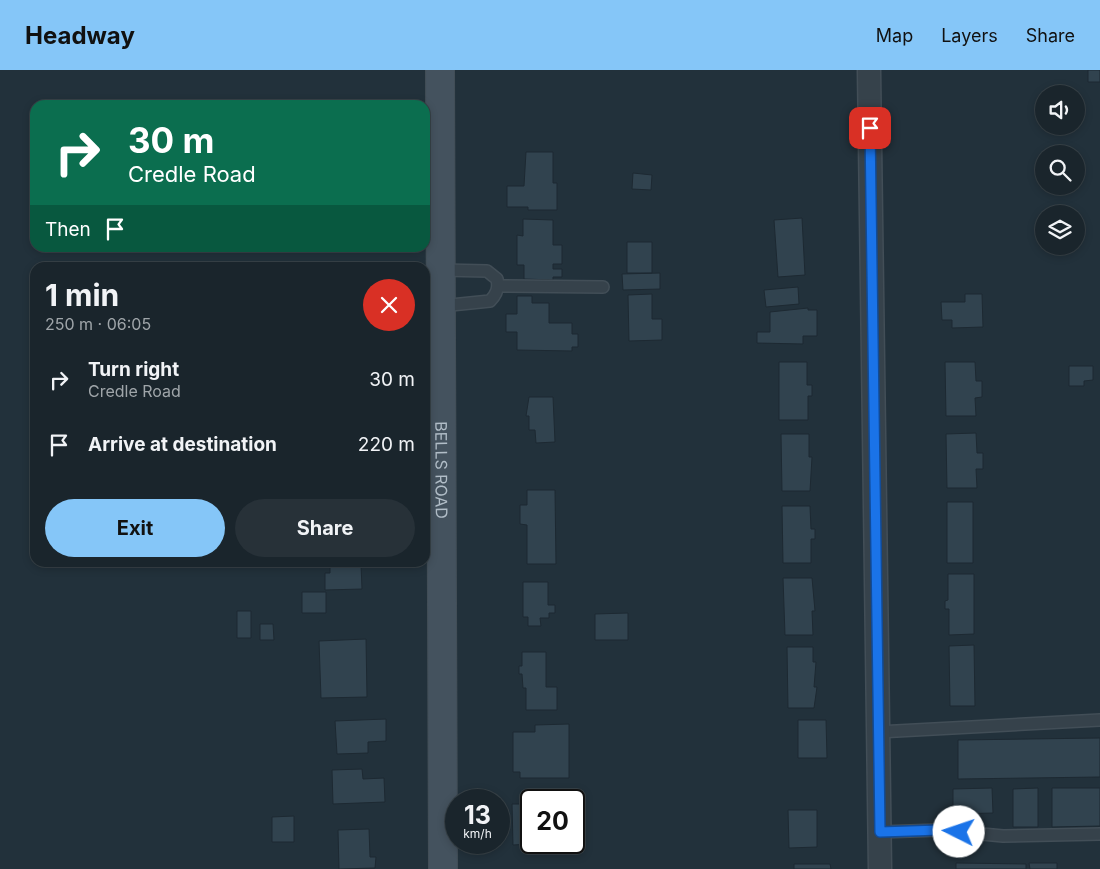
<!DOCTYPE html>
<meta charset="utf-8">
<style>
:root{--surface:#1a252c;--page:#273138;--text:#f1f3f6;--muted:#9fa5a9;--line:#384248;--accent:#85c6f8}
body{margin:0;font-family:Inter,sans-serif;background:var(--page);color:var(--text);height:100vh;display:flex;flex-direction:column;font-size:19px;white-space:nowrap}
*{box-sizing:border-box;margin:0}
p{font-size:16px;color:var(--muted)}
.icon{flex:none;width:28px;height:28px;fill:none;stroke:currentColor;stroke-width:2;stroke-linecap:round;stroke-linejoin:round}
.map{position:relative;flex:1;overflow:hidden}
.drawer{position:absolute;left:30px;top:192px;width:400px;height:305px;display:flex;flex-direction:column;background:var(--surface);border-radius:15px;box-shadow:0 2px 8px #0003,0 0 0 1px var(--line)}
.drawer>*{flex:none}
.banner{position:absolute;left:30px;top:30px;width:400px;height:152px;border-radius:15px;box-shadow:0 2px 8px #0003,0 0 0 1px var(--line);background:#0b6e4f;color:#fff;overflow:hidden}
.fabs{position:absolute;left:1035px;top:15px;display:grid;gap:10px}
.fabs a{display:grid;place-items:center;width:50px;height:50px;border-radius:50%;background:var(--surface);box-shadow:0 2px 8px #0003,0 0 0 1px var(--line);font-size:25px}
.speed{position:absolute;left:445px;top:719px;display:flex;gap:10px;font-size:25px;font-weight:700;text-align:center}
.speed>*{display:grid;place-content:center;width:65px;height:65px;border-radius:50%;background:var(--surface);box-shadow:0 2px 8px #0003,0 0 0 1px var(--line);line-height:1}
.speed small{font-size:12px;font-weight:400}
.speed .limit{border:2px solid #111;border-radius:8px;background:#fff;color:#111}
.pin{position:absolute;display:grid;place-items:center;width:42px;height:42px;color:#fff;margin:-21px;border-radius:10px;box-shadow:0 2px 8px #0006}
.me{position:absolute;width:55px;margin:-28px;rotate:274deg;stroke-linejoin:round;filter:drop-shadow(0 0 4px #0008)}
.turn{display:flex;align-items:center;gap:18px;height:105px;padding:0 15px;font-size:22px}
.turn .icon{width:65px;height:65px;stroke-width:2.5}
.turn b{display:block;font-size:35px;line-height:42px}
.then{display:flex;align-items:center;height:48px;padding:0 15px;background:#0003;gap:10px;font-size:19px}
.round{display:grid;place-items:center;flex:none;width:52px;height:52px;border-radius:26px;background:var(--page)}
.headline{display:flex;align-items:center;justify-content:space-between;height:85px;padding:0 15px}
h1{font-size:30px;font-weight:700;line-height:38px}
.button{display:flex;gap:10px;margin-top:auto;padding:10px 15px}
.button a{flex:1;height:58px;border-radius:30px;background:var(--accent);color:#111;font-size:20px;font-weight:700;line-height:58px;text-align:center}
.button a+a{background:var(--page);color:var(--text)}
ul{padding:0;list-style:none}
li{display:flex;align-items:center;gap:15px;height:65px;padding:0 15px}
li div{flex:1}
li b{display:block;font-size:19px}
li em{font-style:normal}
header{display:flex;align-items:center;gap:30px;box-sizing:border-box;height:70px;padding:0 25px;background:var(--accent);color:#111}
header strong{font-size:24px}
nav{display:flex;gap:28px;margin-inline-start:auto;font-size:18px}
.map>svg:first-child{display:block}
.building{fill:#31434f;stroke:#1d2932}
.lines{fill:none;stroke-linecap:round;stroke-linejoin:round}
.lane-casing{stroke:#424e57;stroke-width:14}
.street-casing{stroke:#424e57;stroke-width:25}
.secondary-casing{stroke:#424e57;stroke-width:30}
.lane{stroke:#36424b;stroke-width:11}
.street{stroke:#36424b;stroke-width:22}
.secondary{stroke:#44525e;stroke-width:28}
.route-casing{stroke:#114b97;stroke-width:12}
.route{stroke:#1a73e8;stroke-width:9}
.labels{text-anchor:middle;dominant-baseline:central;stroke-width:5;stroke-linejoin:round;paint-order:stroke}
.street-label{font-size:16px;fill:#b1bdc7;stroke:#1b2730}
</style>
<header>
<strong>Headway</strong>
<nav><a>Map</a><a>Layers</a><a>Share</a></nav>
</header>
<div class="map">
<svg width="1100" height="799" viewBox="0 0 1100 799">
<rect width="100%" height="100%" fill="#22313b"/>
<path class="building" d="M1088,0H1100V12H1088Z
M526,82H553V113H557V140H528V137H507V116H524Z
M633,103L652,105L651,120L632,119Z
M802,148L805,205L778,207L774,150Z
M523,149L553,150V175H562V194H553V199H562V207H553V210L524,209V195H517V165L523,166Z
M627,172H652V203H627Z
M660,203V219L623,220L622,204Z
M798,217L799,234L766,237L764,220Z
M652,224V249H662V270L629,271L628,225Z
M965,224H982L983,257L952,258V250H942L941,232H965Z
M517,226H532V233H549V253H572V264H578V277H572V281L517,280V262H506V244H517Z
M808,238V240H817V266H803V274L757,273V262H770V242Z
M779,292H807V315H812V326H808V350H779Z
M945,292H975L976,311H982V327L975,328L976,346H946Z
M1069,296H1093V310L1084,311V316H1069Z
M529,327H553L555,372L536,373L535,360H529V346H526Z
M976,363L977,383H983V399H976L977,418H947L946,364Z
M781,364H809V387H812L810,421H782Z
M527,420H555L556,494H527V455L520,454V435H527Z
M947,432H973V493H947Z
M782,436H810L811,459H815V469H811V493H783Z
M330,494H361L362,519L325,520V503H330Z
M948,504H974V564L949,565V539H945V531L948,530Z
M783,508H812L815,541H812L813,565H785Z
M523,512H548V535H555V543H549V548H540L541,556H528V547H523Z
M302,522H326V543H302Z
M237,541H251V568H237Z
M628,543V570H595V544Z
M260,554H273L274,570H260Z
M366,569L367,627L321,628L319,571Z
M974,575L975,636H950L949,576Z
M787,577H813V592H816L814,617H817L814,638H788Z
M522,582H546V617H557V640H526V618H523L522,604H519V596H522Z
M386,649V671L368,672V683L337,684L335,651Z
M798,650H826L827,688H798Z
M569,654V708H520V702H513V662H535V655Z
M1100,668V707L958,709V670Z
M362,699L363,709L384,708L385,732L333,734L332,700Z
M992,718L993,743L953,744V719Z
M1038,718V757H1013V719Z
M1052,718H1100V756L1052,757Z
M569,726V730H531V772H571V779L531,781V774L513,775L512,734H522V727Z
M788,740H817V777L789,778Z
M294,746V772H272V747Z
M369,759L370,787H376L375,798L339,799L338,760Z
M956,793L1026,794V799H956Z
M1029,793H1057V799H1030Z
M794,794H830L831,799H794Z"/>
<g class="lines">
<g class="lane-casing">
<path id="lane" d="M441,200L487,201L497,209C499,218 497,224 490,231L441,236
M499,216L603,217
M878,662L1100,650
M880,762L940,760L1003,766L1100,764"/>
</g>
<g class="street-casing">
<path id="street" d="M869,0L880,799"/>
</g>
<g class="secondary-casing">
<g id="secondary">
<path id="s1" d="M440,0L443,799"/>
</g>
</g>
<use href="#lane" class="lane"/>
<use href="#street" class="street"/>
<use href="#secondary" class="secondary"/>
</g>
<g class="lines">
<g class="route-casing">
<path id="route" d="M870,58L880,762L940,760L959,762"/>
</g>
<use href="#route" class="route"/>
</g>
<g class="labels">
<g class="street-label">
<text stroke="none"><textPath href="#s1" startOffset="400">BELLS ROAD</textPath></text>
</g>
</g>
</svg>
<div class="fabs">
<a><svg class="icon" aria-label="sound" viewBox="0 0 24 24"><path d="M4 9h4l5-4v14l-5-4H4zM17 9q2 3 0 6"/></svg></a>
<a><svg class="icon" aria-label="search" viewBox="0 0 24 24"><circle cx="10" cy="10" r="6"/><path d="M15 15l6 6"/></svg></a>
<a><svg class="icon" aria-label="layers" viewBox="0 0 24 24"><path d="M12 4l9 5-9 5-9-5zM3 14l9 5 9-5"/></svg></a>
</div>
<div class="speed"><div>13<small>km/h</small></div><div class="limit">20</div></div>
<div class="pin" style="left:870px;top:58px;background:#d93025"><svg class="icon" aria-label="arrive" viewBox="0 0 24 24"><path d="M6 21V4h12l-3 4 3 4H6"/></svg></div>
<svg class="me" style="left:959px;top:762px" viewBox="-20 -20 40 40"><circle r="19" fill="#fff"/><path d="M0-13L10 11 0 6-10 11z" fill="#1a73e8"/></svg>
<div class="banner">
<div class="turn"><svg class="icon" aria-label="right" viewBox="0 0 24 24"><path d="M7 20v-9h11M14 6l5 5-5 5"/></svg><div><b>30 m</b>Credle Road</div></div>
<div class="then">Then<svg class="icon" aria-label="arrive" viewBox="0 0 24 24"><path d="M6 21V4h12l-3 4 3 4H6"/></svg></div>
</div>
<section class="drawer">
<div class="headline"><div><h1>1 min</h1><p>250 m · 06:05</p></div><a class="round" style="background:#d93025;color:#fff"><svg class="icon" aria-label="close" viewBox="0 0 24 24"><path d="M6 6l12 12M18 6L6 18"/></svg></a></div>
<ul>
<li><svg class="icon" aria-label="right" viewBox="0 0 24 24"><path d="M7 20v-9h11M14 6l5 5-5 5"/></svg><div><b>Turn right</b><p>Credle Road</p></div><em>30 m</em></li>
<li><svg class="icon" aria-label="arrive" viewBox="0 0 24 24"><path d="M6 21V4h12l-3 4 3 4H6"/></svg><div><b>Arrive at destination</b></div><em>220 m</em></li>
</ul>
<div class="button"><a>Exit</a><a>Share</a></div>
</section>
</div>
